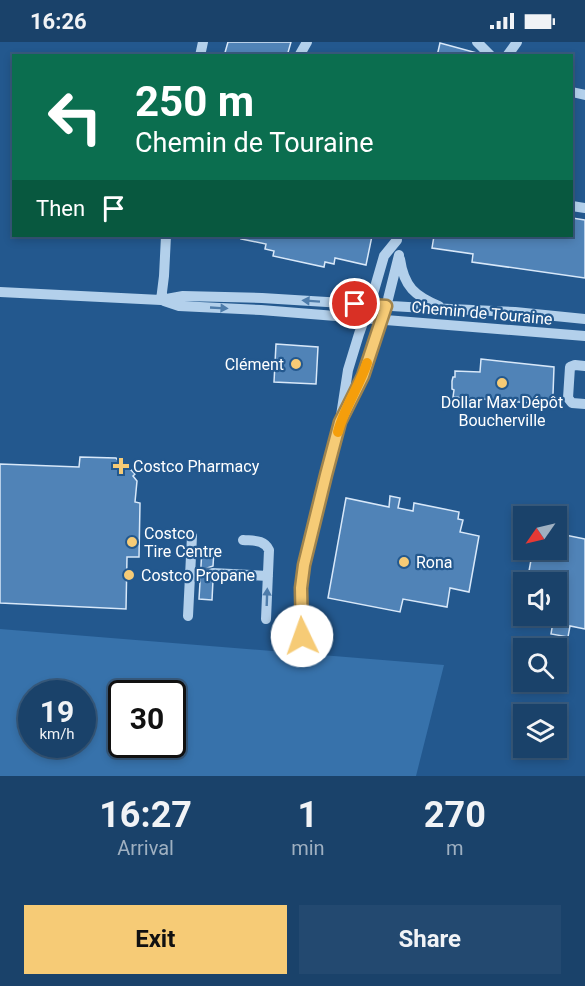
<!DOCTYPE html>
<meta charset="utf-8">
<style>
:root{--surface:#1a426a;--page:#234970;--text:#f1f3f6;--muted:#9fb0c1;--line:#385b7e;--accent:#f6cb76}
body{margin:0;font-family:Roboto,sans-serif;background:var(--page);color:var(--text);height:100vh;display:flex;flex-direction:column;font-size:22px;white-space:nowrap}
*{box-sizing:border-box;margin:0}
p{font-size:20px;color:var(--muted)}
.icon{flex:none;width:33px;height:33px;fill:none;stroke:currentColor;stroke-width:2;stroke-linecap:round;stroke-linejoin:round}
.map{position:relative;height:734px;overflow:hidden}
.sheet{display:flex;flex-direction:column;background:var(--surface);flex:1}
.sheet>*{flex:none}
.hud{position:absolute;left:12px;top:12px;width:561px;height:183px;border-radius:0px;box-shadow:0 3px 9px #0003,0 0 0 2px var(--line);background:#0b6e4f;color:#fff;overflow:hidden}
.needle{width:39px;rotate:236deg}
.tools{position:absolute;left:513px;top:464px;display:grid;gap:12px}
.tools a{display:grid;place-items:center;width:54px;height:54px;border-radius:0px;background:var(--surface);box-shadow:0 3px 9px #0003,0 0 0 2px var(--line);font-size:30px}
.speed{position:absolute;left:18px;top:638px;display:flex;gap:12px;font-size:30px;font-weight:700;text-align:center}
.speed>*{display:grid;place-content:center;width:78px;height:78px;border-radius:50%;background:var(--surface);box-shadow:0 3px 9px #0003,0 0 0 2px var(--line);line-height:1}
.speed small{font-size:15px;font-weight:400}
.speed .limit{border:3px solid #111;border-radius:9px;background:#fff;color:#111}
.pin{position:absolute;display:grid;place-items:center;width:51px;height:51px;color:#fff;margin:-26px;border:3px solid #fff;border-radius:50%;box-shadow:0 2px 6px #0007}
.me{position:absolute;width:66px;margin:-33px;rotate:357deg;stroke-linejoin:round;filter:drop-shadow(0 0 4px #0008)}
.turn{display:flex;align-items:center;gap:21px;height:126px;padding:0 24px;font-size:27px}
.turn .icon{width:78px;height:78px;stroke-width:2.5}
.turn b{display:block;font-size:42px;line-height:51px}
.then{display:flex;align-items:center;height:57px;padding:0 24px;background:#0003;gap:12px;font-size:22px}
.eta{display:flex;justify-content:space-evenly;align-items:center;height:102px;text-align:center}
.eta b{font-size:36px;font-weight:700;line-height:42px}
.button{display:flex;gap:12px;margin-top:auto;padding:12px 24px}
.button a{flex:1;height:69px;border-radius:0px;background:var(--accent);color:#111;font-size:24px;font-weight:700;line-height:69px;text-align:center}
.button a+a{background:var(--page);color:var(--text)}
.status{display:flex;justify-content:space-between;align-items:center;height:42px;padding:0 30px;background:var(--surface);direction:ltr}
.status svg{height:16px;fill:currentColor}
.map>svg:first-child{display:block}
.green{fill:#3772ab;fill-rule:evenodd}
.building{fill:#5083b7;stroke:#d8e8f9;stroke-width:1.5}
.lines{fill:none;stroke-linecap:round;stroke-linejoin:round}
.minor-tunnel{stroke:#44719f;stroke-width:10;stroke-dasharray:10 5;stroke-linecap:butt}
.minor{stroke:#b3d0eb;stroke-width:10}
.oneway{fill:#4e7caa}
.route-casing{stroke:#a0844d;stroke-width:15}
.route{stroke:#f6cb76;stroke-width:10}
.slow{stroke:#f59e0b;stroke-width:10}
.poi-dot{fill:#f6cb76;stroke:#23588e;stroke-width:2}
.labels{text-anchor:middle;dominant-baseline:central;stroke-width:4.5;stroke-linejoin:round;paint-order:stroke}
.street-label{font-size:16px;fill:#fff;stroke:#23588e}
.poi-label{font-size:16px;fill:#fff;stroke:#23588e;text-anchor:start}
</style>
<div class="status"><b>16:26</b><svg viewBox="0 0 49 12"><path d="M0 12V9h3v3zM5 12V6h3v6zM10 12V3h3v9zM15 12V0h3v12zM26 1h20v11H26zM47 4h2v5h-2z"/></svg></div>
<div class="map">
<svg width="585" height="734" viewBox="0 0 585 734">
<rect width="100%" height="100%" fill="#23588e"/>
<path class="green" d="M0,587L444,623L416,734H0ZM32,651H82V702H32ZM122,651H172V702H122Z"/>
<path class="building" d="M228,0H291L287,14H224Z
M440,1L477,11L476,14H437Z
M572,176L585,178V236L472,220L473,212L432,206L434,194H572Z
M242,194H372L366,223L335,216L334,222L325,220L324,225L273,214L274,209L265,207L266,202L241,197Z
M276,302L318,305L316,342L274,340Z
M481,317L554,325L553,352L551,363L508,359V361H500L495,360V358L453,355L454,348L452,347V339L453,335H455V329L480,330Z
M80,415L116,416L121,422L123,420L135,432L133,434L137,439L135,460L140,461L139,515H127L126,567L0,561V422L79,425Z
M390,454L400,456L398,466L413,469L414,461L459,470L458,477L463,478L460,490L479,494L469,550L450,546L447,565L403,557L400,570L328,556L346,456L389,465Z
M556,489L566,491L565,493L585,497V587L570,584L568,595L551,592L553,580L533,577V573H556V540H527L533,507H556Z
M202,507L214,508L213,524L207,526L206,531L208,537L213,538L212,558L199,557Z"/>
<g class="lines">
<path class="minor-tunnel" d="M201,530L213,531"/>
<path class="minor" d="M477,0L491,14
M200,14L203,0
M299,14L307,0
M507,14L517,0
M572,50L585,53
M572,164L585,166
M400,217C404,245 415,254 439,264
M0,250L161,258L183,254L262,256L408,265L515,270L585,277
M161,258L164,234L166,194
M164,259L179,264L261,268L585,294
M585,324L575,323L570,325L568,356L572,361L585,362
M346,369L363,334L388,257L399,213
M243,498C253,499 264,497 269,508L266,577
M213,531L268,534
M188,574L192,494
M302,594L300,555L302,535L326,433L340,380L348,328L359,292L373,252L384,214L397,198"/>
</g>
<defs><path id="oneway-solid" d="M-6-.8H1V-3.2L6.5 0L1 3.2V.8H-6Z" transform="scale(1.5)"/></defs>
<g class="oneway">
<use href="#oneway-solid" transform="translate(311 259) rotate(-176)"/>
<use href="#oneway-solid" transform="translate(219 266) rotate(3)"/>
<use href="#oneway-solid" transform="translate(267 555) rotate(-88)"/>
</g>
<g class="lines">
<g class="route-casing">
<path id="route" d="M302,594L301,546L304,523L326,433L340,380L363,334L386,264L355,262"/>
</g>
<use href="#route" class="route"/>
<path class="slow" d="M338,390C344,366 359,345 367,321"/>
</g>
<g class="poi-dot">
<circle cx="296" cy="322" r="6"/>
<circle cx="502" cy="341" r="6"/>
<path d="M118 415h6v6h6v6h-6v6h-6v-6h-6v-6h6z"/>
<circle cx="132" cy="500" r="6"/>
<circle cx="404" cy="520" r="6"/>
<circle cx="129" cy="533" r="6"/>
</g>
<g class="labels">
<g class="street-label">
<text transform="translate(482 271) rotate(5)">Chemin de Touraine</text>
</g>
<g class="poi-label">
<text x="284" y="322" text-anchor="end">Clément</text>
<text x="502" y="360" text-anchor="middle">Dollar Max Dépôt<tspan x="502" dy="18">Boucherville</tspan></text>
<text x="133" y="424">Costco Pharmacy</text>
<text x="144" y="491">Costco<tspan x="144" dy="18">Tire Centre</tspan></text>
<text x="416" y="520">Rona</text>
<text x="141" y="533">Costco Propane</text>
</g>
</g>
</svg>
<div class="tools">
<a><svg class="needle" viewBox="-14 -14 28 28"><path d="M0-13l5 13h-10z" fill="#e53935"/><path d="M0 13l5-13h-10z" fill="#9fb0c1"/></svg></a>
<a><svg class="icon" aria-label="sound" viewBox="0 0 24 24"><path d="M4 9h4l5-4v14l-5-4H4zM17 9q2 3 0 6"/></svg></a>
<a><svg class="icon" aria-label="search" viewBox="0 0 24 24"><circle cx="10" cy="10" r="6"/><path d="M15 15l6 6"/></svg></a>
<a><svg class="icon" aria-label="layers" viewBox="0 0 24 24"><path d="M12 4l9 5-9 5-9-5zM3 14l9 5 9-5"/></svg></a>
</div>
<div class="speed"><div>19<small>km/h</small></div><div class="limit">30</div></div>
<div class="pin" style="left:355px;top:262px;background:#d93025"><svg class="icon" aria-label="arrive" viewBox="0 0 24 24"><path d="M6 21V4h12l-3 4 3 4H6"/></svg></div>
<svg class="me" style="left:302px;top:594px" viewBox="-20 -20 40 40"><circle r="19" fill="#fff"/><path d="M0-13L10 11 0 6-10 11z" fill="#f6cb76"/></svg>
<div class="hud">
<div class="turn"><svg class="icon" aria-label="left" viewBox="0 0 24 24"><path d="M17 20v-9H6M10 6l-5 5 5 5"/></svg><div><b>250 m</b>Chemin de Touraine</div></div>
<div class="then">Then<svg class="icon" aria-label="arrive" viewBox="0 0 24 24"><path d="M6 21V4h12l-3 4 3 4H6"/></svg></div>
</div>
</div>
<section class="sheet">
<div class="eta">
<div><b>16:27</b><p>Arrival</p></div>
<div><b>1</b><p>min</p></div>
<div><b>270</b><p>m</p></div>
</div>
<div class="button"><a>Exit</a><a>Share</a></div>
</section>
